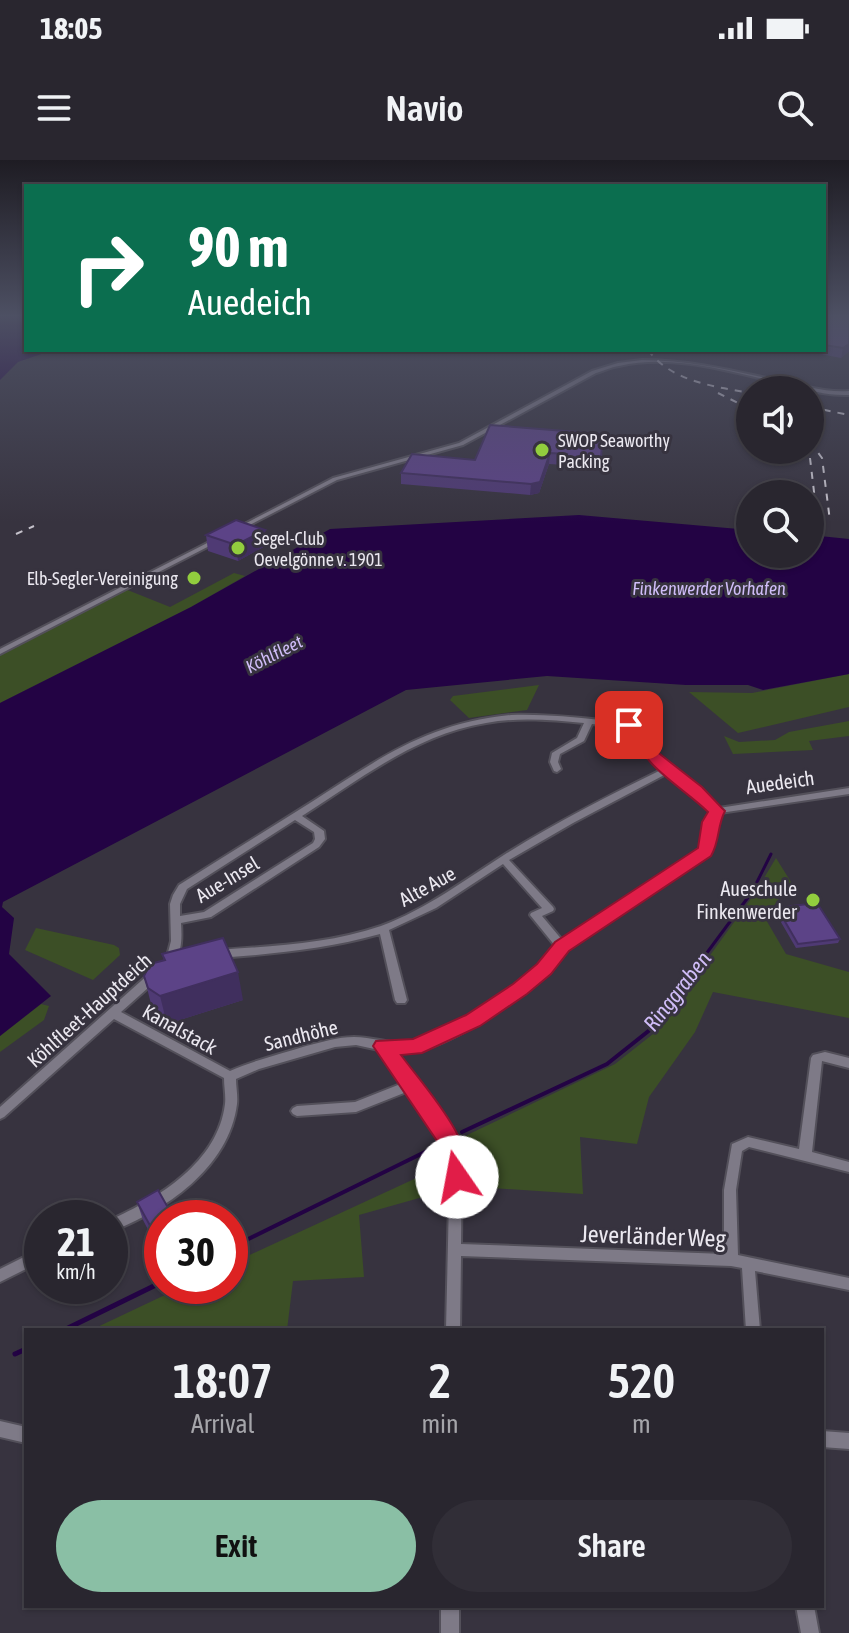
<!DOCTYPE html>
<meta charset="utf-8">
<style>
:root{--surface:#29262f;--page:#312e37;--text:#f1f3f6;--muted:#a5a5aa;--line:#45434b;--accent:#8abfa5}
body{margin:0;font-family:"Asap Condensed",sans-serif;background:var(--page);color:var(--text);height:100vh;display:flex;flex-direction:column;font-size:30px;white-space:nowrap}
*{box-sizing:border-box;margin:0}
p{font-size:26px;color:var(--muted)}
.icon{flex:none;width:44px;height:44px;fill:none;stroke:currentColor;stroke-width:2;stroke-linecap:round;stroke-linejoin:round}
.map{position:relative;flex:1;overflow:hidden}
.side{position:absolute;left:24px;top:1168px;width:800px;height:280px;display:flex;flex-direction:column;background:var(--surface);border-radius:0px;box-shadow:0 2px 6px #0004,0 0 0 2px var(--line)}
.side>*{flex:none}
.hud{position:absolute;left:24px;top:24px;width:802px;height:168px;border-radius:0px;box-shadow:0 2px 6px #0004,0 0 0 2px var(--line);background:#0b6e4f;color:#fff;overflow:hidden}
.fabs{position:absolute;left:736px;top:216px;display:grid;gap:16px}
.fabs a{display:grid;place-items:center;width:88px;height:88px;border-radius:50%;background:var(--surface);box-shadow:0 2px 6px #0004,0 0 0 2px var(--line);font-size:40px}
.speed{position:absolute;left:24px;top:1040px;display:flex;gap:16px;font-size:40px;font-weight:700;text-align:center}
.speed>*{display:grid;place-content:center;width:104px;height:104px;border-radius:50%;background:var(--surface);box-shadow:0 2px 6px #0004,0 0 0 2px var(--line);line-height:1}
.speed small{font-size:20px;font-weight:400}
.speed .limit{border:12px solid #d22;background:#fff;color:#111}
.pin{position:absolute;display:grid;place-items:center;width:68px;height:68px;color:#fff;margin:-34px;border-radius:16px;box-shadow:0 4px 12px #0006}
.me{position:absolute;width:88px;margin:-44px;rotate:348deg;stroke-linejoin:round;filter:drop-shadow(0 0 6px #0008)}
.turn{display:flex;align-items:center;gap:28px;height:168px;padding:0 32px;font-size:36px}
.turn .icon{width:104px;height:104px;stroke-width:2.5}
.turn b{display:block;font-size:56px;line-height:68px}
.eta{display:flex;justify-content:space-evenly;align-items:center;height:136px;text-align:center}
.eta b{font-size:48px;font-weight:600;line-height:56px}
.cta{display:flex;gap:16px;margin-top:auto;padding:16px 32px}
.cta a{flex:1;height:92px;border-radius:48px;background:var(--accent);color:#111;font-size:32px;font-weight:600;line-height:92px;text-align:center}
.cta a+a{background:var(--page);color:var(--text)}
.status{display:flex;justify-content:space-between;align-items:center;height:56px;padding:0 40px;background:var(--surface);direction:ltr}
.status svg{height:22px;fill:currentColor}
header{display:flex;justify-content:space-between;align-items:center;height:104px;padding:0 32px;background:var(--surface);font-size:36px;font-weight:600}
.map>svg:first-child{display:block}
.green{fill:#3c4f26}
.water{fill:#230344}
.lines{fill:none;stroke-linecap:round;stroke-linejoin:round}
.stream-far2{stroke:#230344;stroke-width:3}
.stream-far1{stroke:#230344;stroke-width:4}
.stream{stroke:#230344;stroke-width:5}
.minor-casing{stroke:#53505a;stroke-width:4}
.minor{fill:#7e7a87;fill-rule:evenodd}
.rail{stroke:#c5c2cb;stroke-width:2;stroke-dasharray:7 7;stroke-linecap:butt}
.wall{fill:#4f3a74}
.shaded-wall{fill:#402f5e}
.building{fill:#5c4387;stroke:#402f5e;stroke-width:2}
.route{fill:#e11d48;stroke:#92132f;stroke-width:2}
.poi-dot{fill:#92cd3e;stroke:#37333f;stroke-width:3}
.labels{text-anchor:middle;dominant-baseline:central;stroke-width:6;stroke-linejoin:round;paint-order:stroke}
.far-poi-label{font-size:18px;fill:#ebe8f0;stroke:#37333f;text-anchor:start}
.far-water-label{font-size:18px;font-style:italic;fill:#d0bdf8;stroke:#37333f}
.street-label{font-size:20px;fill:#ebe8f0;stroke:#37333f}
.poi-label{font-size:20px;fill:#ebe8f0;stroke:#37333f;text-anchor:end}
.water-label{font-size:22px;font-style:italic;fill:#d0bdf8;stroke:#37333f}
.near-street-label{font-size:24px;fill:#ebe8f0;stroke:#37333f}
</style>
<div class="status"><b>18:05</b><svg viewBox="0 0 49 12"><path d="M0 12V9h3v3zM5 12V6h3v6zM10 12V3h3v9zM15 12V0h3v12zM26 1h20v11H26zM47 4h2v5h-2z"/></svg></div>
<header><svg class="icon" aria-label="menu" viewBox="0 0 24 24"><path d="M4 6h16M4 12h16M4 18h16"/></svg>Navio<svg class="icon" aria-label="search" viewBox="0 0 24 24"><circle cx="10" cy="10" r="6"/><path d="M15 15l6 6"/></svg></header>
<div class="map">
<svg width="849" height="1473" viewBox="0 0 849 1473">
<rect width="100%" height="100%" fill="#37333f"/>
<path class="green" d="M234,413L245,416L191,447L0,543V495L125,429L170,447Z
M849,514V547L738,573L689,532L752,533Z
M539,525L527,550L469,558L450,540L453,536Z
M849,561V576L809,581L813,590L733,594L724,576L739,582L775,580L789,572Z
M776,698L791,722L765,758L786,794L849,812V858L713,832L695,872L649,937L637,984L580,977L583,1034L462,1026L359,1055L364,1117L293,1121L287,1170H91L184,1126H230V1104L451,1002L465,976L615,904L653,874L753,736Z
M36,768L114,785L119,788L120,795L93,820L25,790Z
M41,844L49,846L44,860L0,892V876Z"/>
<path class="water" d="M0,156H26V190H53L18,202L0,220Z
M579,355L750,370V394H810V375L849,379V514L763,530L748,525H686L547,516L406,530L3,742L2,747L14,758L9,794L51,836L0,876V543L191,447L330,369Z"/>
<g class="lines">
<path class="stream-far2" d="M686,821L752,732L771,694"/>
<path class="stream-far1" d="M462,972L607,904L651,869L688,819
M230,1088L433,988"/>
<path class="stream" d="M64,1170L162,1122
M15,1194L26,1189"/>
<g class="minor-casing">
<path id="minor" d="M642,200C690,200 734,211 780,221C803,225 826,233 849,231V235C828,236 809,230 789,225C734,213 675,193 619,206C611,207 603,211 596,213L463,285L337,320L240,370L235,369L333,318L459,283L592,211L618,203Z
M217,378L220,380L219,381L0,494V489Z
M511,555C542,554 571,557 601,560C612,561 630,560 639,566C650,572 646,584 653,593L699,628L719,648L849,628V634L720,653L712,687L708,694L566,790C559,798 553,807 546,814C515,842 458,881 418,891C410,892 401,891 393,891L448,966L462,997L461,1084L724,1094V1030L732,984L748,977L799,989L811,898L813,895L825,892L849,898V908L822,901L812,992L849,1002V1012L749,987L742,991L736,1030L738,1095L849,1118V1130L755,1111L760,1170H746L742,1108L731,1106L461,1096L460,1170H446L450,997L439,973L409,931L356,952L297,956L293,954L291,951L293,948L297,946L355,942L403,923L379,890L356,885L335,887L259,909L236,919C236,927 238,936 237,944C229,1008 165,1051 110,1072V1060C159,1038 218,1002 225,944C226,936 224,927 224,918L114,859L4,957L0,959V947L150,813H158L159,816L158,819L121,852L230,911C255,900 281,894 306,886C322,882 338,877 354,877C375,877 395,886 415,882C446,877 518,829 540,806C546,800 551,793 556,787L530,755L531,753L542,748L503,704L436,748L389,770L407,840L405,843H397L395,840L380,774C327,789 273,794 218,798L214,797L213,794L214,791L218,790C272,786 329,784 381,766C427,749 466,719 507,693C557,662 610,635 663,609L647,597L641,589L639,575L633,569L592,564L584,581L560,594L558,602L561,609L557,612L554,611L550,602L552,593L577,578L584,563C552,560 519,557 486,563C417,574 360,619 302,656L324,671L325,679L319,687L211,757L181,763C182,778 182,789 175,803H167L166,800L171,781L170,744L173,735L179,725C223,697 267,670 310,643C379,599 427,563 511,555ZM668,613L693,632L712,651L708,661L701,690L563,781L542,756L553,751L554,749L553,747L509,700L573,663ZM295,660L314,672L315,679L313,683L204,752L180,756V744L187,729Z
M42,1088V1101L0,1122V1109Z
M0,1261L26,1267V1283L0,1277Z
M822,1271L849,1273V1289L822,1287Z
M441,1446H459V1473H441Z
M796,1446H814L819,1473H801Z"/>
</g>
<use href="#minor" class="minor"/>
<path class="rail" d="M648,190C672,222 713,226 750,233
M718,233L750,249
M810,247L849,255
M810,282L822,298L830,361
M810,298L817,357
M16,374L34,366"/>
</g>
<path class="wall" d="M849,157V191L841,198L799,190H824V161Z
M603,274L600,307L594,310L565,307V305L549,304L539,333L530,335L401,324V313Z
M265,370L267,385L238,401L208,391L206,375Z
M782,747L840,779L838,783L796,788L778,757L780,753L781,752Z
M162,794L243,840L167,864L154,856L144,816L164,801Z
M137,1042L171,1053L172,1058H162L158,1089L143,1060Z"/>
<path class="shaded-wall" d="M849,184V191L841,198L843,188Z
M550,293L549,304L539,333L530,335L531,324Z
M601,297L600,307L594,310L595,299Z
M265,370L267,385L238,401L236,385Z
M238,812L243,840L167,864L160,836Z
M171,1053L172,1058H162V1087L158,1089L153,1071L157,1060Z"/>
<path class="building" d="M831,156L849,157V184L843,188L824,185V161Z
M490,265L603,274L601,297L595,299L566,297L567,294L550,293L540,322L531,324L401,313L412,294L475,300Z
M236,360L265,370L236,385L206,375Z
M817,743L840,779L798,784L780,753L785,752L782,747Z
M223,778L238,812L160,836L148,828L144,816L150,804L165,800L162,794Z
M158,1030L171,1053L157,1060L161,1068L153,1071L137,1042Z"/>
<linearGradient id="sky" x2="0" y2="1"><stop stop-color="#1e1c23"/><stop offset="0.43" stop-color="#4d5063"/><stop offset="1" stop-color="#4d5063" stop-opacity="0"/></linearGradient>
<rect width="849" height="362" fill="url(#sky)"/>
<path class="route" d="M629,561L647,569L656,591L702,627L722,648L725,651C717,666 720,681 711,696L569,791L551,814L527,834L480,866L422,893L401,895C422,924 482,988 465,1024L457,1027L448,1024L441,987L373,886L376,881L413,879L466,855L513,824L537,804L555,782L698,688L702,662L708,652C686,630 639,604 635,574L621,565Z"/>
<g class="poi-dot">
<circle cx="542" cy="290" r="8"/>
<circle cx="238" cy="388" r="8"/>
<circle cx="194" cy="418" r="8"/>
<circle cx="813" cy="740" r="8"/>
</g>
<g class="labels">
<g class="far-poi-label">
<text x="558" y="280">SWOP Seaworthy<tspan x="558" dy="21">Packing</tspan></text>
<text x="254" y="378">Segel-Club<tspan x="254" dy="21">Oevelgönne v. 1901</tspan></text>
<text x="178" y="418" text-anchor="end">Elb-Segler-Vereinigung</text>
</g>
<g class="far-water-label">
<text x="709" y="428">Finkenwerder Vorhafen</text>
<text transform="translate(274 494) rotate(-27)">Köhlfleet</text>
</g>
<g class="street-label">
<text transform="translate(780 622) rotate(-8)">Auedeich</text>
<text transform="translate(227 719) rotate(-31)">Aue-Insel</text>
<text transform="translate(427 726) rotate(-29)">Alte Aue</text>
<text transform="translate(89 850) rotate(-42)">Köhlfleet-Hauptdeich</text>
<text transform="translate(180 869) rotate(29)">Kanalstack</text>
<text transform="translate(301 875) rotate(-14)">Sandhöhe</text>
</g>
<g class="poi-label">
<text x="797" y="728">Aueschule<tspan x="797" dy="23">Finkenwerder</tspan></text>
</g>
<g class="water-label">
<text transform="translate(677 831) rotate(-52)">Ringgraben</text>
</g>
<g class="near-street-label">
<text transform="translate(653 1076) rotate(2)">Jeverländer Weg</text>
</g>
</g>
</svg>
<div class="fabs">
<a><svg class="icon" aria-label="sound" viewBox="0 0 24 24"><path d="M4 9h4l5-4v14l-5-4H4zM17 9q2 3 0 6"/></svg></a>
<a><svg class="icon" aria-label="search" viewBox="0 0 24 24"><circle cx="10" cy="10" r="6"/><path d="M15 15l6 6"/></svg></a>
</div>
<div class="speed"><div>21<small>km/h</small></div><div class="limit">30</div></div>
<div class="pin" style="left:629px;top:565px;background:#d93025"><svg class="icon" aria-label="arrive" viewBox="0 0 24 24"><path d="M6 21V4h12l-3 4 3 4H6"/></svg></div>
<svg class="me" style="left:457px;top:1017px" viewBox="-20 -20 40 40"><circle r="19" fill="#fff"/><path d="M0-13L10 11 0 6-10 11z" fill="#e11d48"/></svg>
<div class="hud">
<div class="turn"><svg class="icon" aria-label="right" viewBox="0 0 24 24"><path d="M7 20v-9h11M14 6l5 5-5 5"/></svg><div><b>90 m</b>Auedeich</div></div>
</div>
<section class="side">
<div class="eta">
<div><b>18:07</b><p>Arrival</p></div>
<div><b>2</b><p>min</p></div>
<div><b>520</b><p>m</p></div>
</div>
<div class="cta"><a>Exit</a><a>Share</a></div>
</section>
</div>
